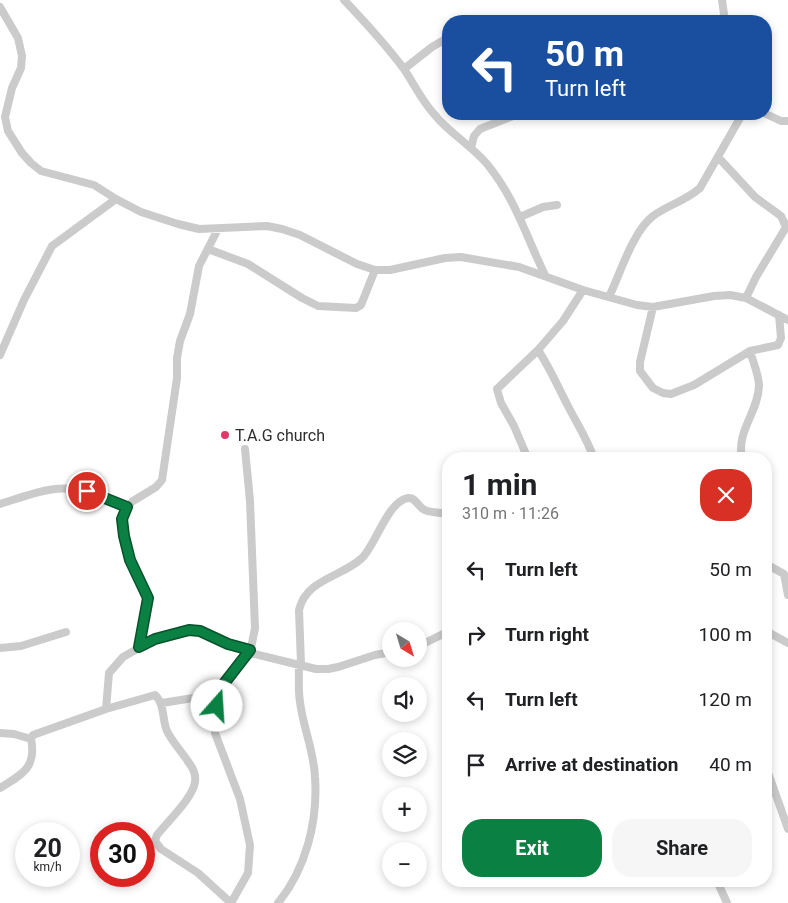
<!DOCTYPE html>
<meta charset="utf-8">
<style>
:root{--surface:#fff;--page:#f6f6f6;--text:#202124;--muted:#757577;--accent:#0b8043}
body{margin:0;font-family:Roboto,sans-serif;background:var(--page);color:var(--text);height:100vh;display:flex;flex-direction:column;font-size:19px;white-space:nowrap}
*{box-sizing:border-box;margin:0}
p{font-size:16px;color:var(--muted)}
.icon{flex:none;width:28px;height:28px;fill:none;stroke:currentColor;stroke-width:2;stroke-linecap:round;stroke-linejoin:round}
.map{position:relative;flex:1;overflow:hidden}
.panel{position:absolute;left:442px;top:452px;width:330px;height:435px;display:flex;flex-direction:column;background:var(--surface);border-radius:20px;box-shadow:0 2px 8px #0003}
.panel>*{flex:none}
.banner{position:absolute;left:442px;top:15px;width:330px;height:105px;border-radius:20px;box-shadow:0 2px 8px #0003;background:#1a4fa0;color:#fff;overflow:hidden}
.needle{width:32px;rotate:142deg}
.buttons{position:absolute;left:382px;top:622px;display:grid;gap:10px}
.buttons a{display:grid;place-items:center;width:45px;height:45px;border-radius:50%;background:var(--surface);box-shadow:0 2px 8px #0003;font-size:25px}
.speed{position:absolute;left:15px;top:822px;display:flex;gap:10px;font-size:25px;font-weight:700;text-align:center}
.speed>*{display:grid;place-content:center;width:65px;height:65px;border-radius:50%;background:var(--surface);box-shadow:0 2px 8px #0003;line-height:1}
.speed small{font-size:12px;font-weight:400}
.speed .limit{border:8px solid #d22;background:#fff;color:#111}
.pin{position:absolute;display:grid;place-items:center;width:42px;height:42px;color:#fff;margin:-21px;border:2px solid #fff;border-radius:50%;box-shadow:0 1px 5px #0007}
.me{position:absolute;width:55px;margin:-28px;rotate:19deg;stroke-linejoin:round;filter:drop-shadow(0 0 4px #0008)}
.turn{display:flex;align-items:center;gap:18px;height:105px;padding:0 20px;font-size:22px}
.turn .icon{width:65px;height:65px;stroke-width:2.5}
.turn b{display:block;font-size:35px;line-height:42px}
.round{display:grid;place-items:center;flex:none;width:52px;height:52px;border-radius:20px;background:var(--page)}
.overview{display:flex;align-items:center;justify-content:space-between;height:85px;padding:0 20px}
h1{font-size:30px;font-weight:700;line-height:38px}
.action{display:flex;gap:10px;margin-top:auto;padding:10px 20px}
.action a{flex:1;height:58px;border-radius:20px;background:var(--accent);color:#fff;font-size:20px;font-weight:700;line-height:58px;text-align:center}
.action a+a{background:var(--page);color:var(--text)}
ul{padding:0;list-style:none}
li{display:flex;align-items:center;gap:15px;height:65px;padding:0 20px}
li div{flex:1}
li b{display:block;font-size:19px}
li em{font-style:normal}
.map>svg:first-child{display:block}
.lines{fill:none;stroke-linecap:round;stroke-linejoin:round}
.street{stroke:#cbcbcb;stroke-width:8}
.route-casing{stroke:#07532c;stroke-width:12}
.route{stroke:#0b8043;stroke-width:9}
.poi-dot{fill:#da3b68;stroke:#fff;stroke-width:2}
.labels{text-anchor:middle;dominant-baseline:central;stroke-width:5;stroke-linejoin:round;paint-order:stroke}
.poi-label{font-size:16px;fill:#2e2e2e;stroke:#fff;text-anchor:start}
</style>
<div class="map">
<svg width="788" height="903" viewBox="0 0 788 903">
<rect width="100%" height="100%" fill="#fff"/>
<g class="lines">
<path class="street" d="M344,0C365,22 386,45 404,69C414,84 422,101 434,114C449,133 471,145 487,164C515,198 526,236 545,275
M722,0L724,14L722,21
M0,7L18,38L22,56L21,68L12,88L5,117L8,131L22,153L31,163L41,171L94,185L116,199L141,212L178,224L199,229L267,226L282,229L300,235L357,264L375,270H390L445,258L461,257L519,267L583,290L637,305L653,307L714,296L730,295L746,298L788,320
M404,69L432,47L449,37
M766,114L781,121H788
M471,148L474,136L480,129L518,114
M718,157L755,197L781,216L786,227
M520,217L543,207L557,205
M208,249L248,264L302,298L318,306L356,308L361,305L375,270
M609,297C620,274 633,231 653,216C668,205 687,200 700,188L740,118L745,114
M746,298L756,277L788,224
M653,307L640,362V371L653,388L663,393L671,394L694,385L750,351L778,345L781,338L779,315
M538,350C550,368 558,387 568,406C577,424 588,440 594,459
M0,355L24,300L52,246L116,199
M528,459L514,426L501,403L497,389L538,350L563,321L583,290
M742,459C736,431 758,413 759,386C759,375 753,362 750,351
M0,504C58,485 69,481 127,507
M766,564L784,574L788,595
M766,631L788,643
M419,646L449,631
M139,647L148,598L130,560L124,536L122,519L127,507L133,501L156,487L162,480L177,378V358L180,341L190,314L199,266L218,229
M0,648L21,646L66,632
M250,653L316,669H328L338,667L375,655L391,652
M301,664L299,610C306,579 342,577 362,558C376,544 388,501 408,498C415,497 418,506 423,509C430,514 440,511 449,515
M219,690L215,733L240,799L250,845L248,873L231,903
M162,703L212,695L219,690L250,653L255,628L250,501L245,449
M106,709L109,673L123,657L155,639L189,630L200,631L228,644L251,651
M0,733L14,734L31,739
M766,767L788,829
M0,788C22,775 37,767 31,739L33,735L106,709L155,695C165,704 162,720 167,731C173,743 182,752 189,763C193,768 196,775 195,782C193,798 167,822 157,835L155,841L161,849L198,873L231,903
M717,881L727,903
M278,903C306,869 318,821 315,777C314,751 303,727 300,702C298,690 299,676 299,664"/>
</g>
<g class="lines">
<g class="route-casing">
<path id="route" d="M87,491L127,507L122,519L124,536L130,560L148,598L139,647L155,639L189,630L200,631L228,644L250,650L219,690L217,706"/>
</g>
<use href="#route" class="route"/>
</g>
<circle class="poi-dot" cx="225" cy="435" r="5"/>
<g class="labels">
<g class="poi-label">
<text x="235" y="435">T.A.G church</text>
</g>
</g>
</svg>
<div class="buttons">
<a><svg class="needle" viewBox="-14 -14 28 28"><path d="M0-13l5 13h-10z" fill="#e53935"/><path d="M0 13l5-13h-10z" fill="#757577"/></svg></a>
<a><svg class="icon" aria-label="sound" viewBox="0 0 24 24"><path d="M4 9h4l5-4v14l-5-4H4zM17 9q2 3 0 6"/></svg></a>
<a><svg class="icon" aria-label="layers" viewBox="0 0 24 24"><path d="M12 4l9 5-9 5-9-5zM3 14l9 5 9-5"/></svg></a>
<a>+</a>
<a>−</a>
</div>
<div class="speed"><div>20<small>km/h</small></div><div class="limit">30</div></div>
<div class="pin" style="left:87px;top:491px;background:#d93025"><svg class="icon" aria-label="arrive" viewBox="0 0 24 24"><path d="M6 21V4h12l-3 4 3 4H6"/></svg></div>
<svg class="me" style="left:217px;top:706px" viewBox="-20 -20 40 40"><circle r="19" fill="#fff"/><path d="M0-13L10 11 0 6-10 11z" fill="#0b8043"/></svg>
<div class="banner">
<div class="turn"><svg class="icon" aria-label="left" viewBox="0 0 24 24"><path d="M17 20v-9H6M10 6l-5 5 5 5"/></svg><div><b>50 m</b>Turn left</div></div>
</div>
<section class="panel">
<div class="overview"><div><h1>1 min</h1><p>310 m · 11:26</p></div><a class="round" style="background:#d93025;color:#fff"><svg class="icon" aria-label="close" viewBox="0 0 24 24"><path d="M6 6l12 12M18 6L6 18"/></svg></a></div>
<ul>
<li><svg class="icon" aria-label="left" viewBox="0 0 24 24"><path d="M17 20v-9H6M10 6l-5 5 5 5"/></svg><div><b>Turn left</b></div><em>50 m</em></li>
<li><svg class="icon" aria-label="right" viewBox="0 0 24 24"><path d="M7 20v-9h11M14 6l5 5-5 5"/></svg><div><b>Turn right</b></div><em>100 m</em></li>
<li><svg class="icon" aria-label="left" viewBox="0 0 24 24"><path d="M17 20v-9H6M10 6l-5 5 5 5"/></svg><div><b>Turn left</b></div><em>120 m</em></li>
<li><svg class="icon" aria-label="arrive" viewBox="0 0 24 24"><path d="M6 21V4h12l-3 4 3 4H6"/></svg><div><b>Arrive at destination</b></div><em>40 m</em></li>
</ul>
<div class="action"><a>Exit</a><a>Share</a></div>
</section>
</div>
